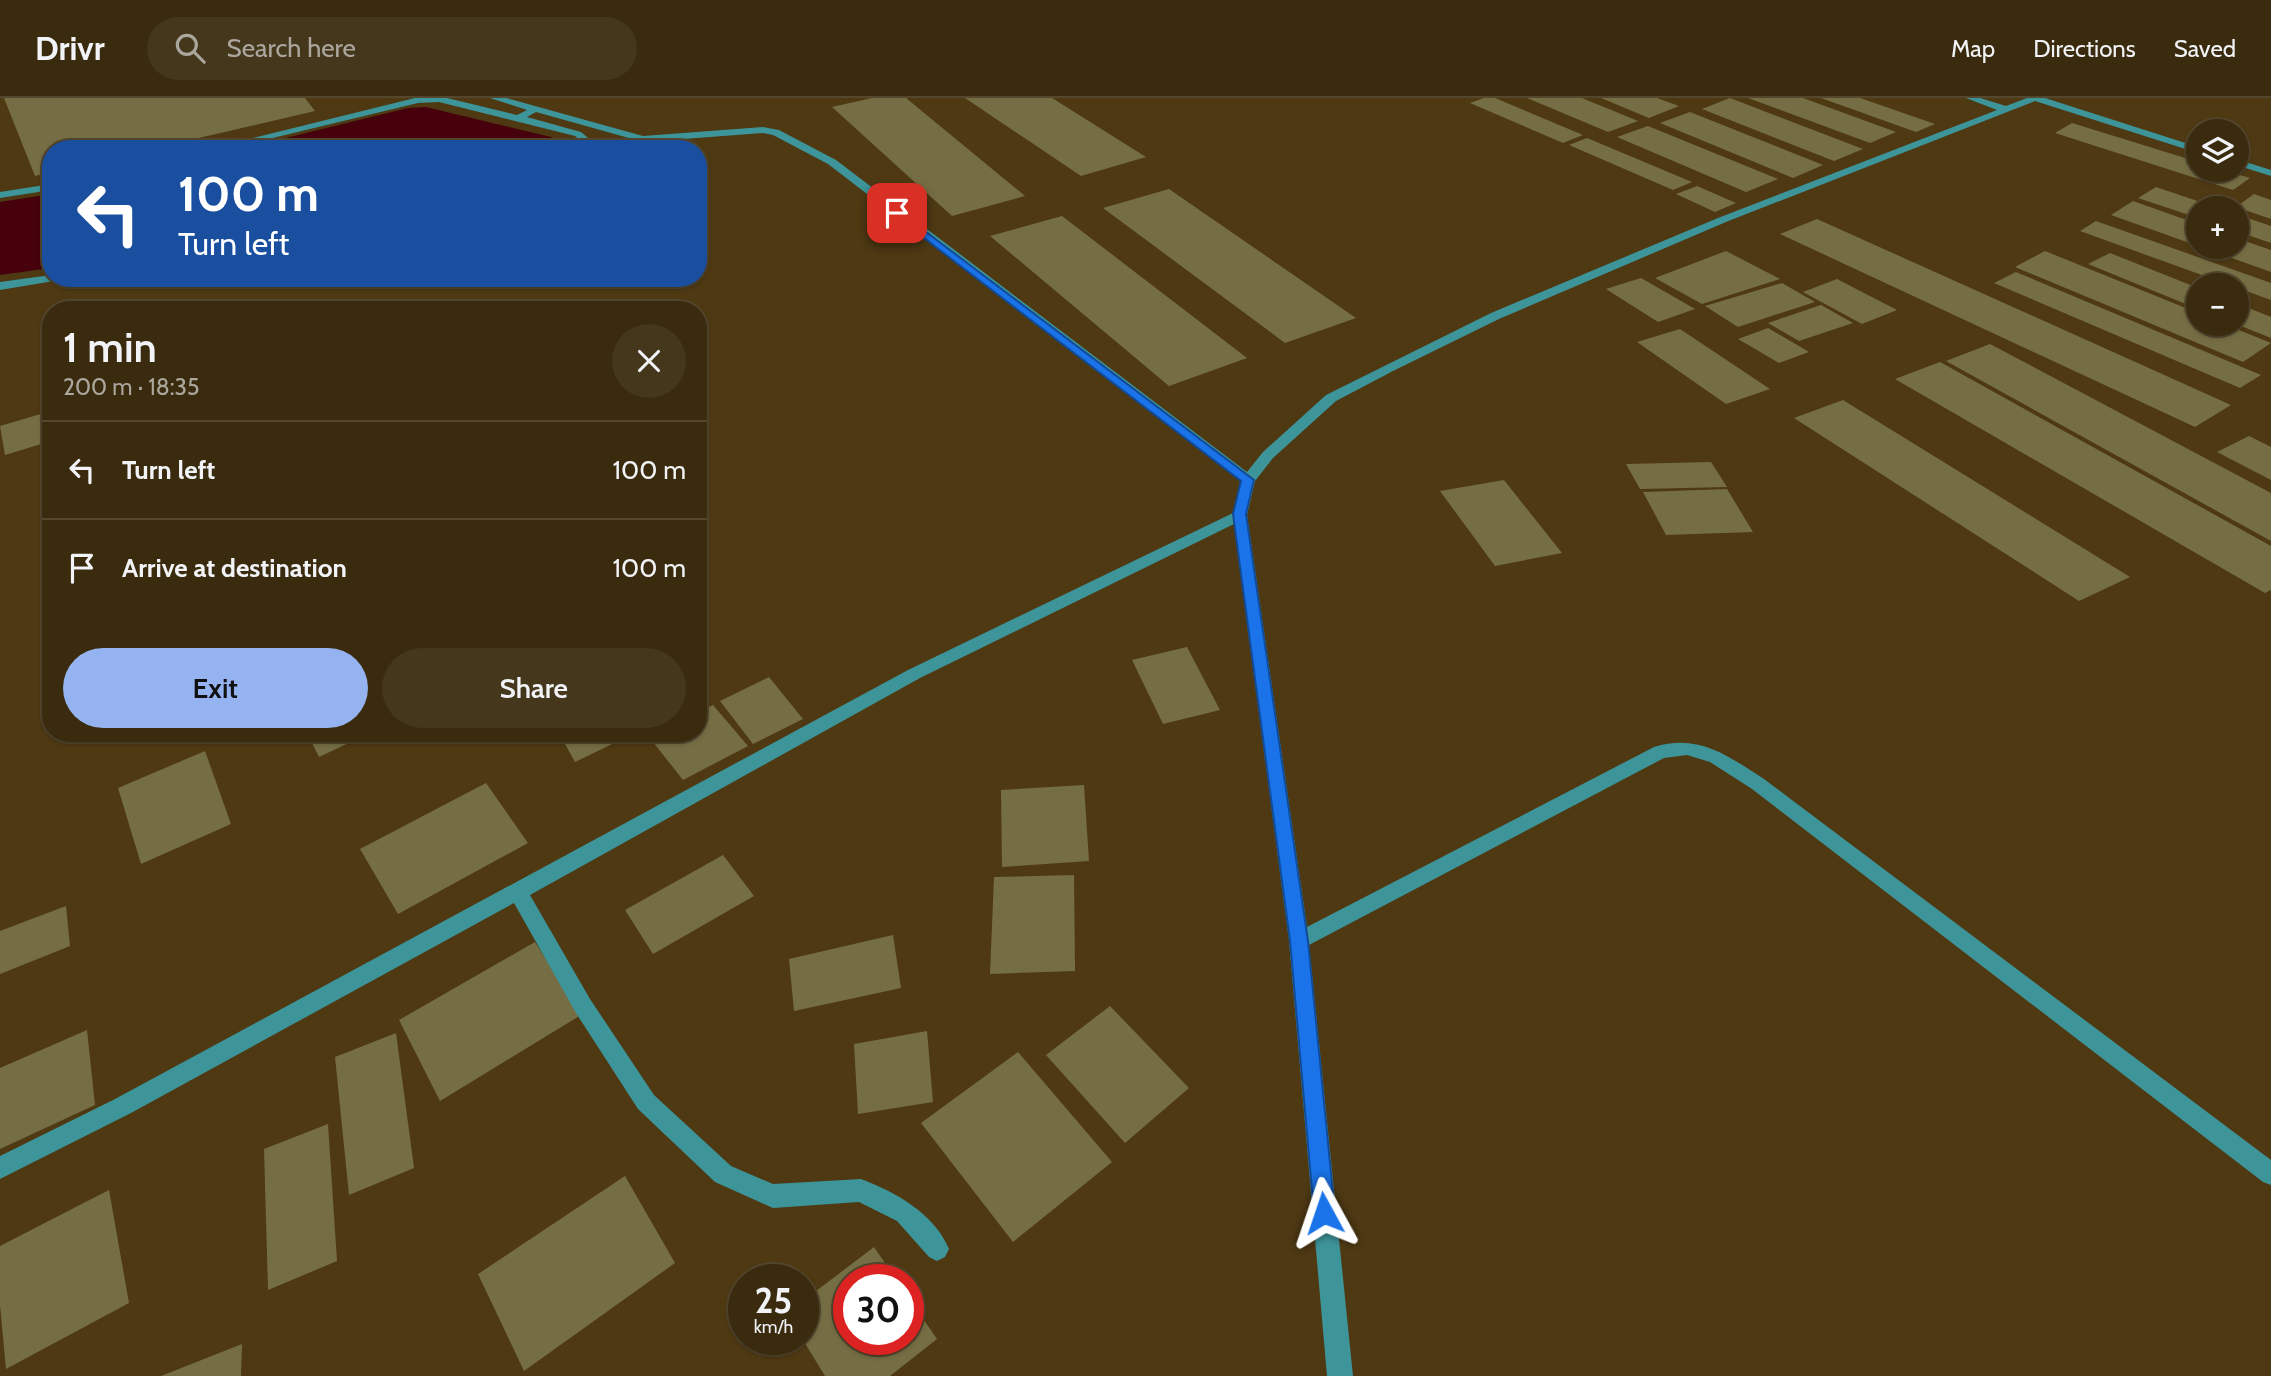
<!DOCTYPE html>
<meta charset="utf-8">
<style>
:root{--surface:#3a2b0e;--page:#45371c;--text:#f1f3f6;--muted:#aba79e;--line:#54472e;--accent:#95b2f1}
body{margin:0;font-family:Cabin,sans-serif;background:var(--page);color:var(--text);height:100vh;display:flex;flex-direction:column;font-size:26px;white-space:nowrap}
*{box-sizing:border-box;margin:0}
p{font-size:23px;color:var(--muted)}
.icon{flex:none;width:38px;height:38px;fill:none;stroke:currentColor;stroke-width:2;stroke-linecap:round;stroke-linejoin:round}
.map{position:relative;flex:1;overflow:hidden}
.sheet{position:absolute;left:42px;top:203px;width:665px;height:441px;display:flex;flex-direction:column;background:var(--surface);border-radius:28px;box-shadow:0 2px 5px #0004,0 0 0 2px var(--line)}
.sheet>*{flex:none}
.guide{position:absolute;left:42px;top:42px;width:665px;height:147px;border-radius:28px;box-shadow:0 2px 5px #0004,0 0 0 2px var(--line);background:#1a4fa0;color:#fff;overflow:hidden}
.fabs{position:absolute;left:2186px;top:21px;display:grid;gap:14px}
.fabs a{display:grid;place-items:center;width:63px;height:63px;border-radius:50%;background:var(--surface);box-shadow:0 2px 5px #0004,0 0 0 2px var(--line);font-size:35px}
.speed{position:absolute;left:728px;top:1166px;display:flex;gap:14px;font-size:35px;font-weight:700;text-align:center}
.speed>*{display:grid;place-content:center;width:91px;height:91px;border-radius:50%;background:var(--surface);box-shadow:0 2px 5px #0004,0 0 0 2px var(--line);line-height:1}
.speed small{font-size:18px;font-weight:400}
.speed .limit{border:10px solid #d22;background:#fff;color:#111}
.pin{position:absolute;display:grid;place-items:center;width:60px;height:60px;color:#fff;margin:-30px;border-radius:14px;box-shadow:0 4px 10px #0006}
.me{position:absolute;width:77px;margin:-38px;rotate:355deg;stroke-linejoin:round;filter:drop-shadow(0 0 5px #0008)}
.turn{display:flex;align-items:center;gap:24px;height:147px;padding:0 21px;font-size:32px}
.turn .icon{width:91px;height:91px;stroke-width:2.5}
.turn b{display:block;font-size:49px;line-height:60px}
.round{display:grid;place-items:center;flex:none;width:74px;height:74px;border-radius:37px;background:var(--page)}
.summary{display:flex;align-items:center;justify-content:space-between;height:119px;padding:0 21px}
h1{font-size:42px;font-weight:600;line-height:52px}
.button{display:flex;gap:14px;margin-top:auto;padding:14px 21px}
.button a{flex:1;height:80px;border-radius:42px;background:var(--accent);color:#111;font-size:28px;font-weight:600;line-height:80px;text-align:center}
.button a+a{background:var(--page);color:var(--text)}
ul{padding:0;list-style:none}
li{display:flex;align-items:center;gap:21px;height:98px;padding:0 21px;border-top:2px solid var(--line)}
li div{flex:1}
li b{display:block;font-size:26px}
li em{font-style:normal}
header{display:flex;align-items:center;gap:42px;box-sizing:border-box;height:98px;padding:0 35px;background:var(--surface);border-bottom:2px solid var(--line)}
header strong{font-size:33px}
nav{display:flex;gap:38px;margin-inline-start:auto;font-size:24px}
.search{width:490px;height:63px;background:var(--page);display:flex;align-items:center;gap:18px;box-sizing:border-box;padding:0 24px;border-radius:38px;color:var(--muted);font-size:26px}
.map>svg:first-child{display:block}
.water{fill:#46010c}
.building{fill:#756e44}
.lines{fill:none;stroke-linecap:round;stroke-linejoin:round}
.minor{fill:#3d9499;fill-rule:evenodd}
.route{fill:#1a73e8;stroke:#114b97;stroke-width:2}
</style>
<header>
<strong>Drivr</strong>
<div class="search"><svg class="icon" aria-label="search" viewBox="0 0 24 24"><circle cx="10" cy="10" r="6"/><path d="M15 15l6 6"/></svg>Search here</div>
<nav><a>Map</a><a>Directions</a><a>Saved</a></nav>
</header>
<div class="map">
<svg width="2271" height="1278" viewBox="0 0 2271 1278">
<rect width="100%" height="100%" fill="#4e3913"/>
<path class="water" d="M426,9L551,39L561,45L558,51H241L408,10Z
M51,96V170L0,177V104Z"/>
<path class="building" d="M4,0H305L315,13L151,51H51V74L35,78Z
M872,0H906L1025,98L952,118L832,9Z
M965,0H1052L1146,59L1081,78Z
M1484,0H1495L1583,37L1563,45L1470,5Z
M1527,0H1582L1638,23L1608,34Z
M1601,0H1657L1679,8L1649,20Z
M1730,0L1863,51L1834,63L1702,11Z
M1748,0H1803L1896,34L1870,45Z
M1821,0H1860L1935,26L1916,34Z
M1690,14L1823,67L1793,80L1660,25Z
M2072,25L2198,64V72H2223L2250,80L2233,92L2055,35Z
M1648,28L1778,81L1746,94L1617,39Z
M1587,40L1692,84L1673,92L1569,47Z
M1697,88L1736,105L1715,114L1676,96Z
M2156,89L2218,110H2198V120L2138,100Z
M1169,91L1356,220L1285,245L1103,110Z
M2254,96L2271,102V121L2236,109Z
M2133,103L2198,126V148L2111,117Z
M2236,116L2271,128V145L2236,133Z
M1062,118L1247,260L1169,288L990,138Z
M1817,121L2231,307L2195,329L1780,136Z
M2096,123L2271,185V202L2080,133Z
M2236,140L2271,152V174L2201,149H2236Z
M1726,153L1780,181L1702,206L1655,180Z
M2045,153L2198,215V226H2224L2271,245L2243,264L2015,169Z
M2110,155L2198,190V211L2088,166Z
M2016,174L2261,277L2240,290L1994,185Z
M1641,180L1695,211L1658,224L1606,191Z
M1837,181L1897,212L1862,226L1803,194Z
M1782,185L1815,204L1738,229L1705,208Z
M2236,205L2271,219V240L2236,226Z
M1821,207L1853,225L1799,243L1768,225Z
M1768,230L1809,254L1779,265L1738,241Z
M1680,231L1770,291L1726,306L1637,244Z
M1990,246L2271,395V443L1946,263Z
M1940,264L2271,448V492L2265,495L1895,281Z
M1843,302L2130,479L2079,503L1794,320Z
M51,313V343L5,357L0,328Z
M2249,338L2271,349V382L2217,354Z
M1711,364L1727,389L1640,391L1626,366Z
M1504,382L1562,455L1495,468L1440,393Z
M1727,391L1753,434L1666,437L1643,394Z
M1187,549L1220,612L1163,626L1132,562Z
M769,579L803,621L753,646L720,603Z
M713,607L748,648L683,682L649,639L657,635H698V614Z
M307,635H370L319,659Z
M559,635H635L575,664Z
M205,653L231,726L141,766L118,690Z
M486,685L528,745L398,816L360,751Z
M1084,687L1089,763L1002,769L1001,692Z
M723,757L754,798L653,856L625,812Z
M1074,777L1075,873L990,876L994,779Z
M66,808L70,848L0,876V833Z
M893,837L901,890L794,913L789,861Z
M535,844L581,917L440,1003L399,922Z
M1110,908L1189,990L1125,1045L1046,957Z
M87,932L95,1007L0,1051V970Z
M927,933L933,1004L858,1016L854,946Z
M396,935L414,1070L349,1097L335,959Z
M1018,954L1112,1064L1013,1144L921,1025Z
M328,1026L337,1163L268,1192L264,1051Z
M625,1078L675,1165L524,1273L478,1176Z
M109,1092L129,1205L6,1271L0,1207V1148Z
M874,1149L896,1181H849V1241H908V1199L937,1241L890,1278H825L803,1242V1203Z
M242,1246L241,1278H161Z"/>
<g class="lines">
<path class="minor" d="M415,0H447L517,17L527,12L490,0H506L643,38L763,29L779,32L836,62L1247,374L1263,354L1326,297L1491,215L1718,120L1997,12L1966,0H1980L2006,8L2027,0H2045L2198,49V55L2035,3L1726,124L1499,221L1393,273L1336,303L1273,360L1255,383L1247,417L1307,829L1654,649C1699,635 1728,658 1764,681L2271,1062V1087L2263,1084L1752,691L1710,664L1687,657L1664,660L1309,847L1353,1278H1327L1289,843L1234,426L920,580L530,797L590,901L654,997L731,1068L773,1086L861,1081C895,1094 934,1115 949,1151L945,1159L937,1163L929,1159L897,1123L859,1104L773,1110L715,1084L638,1011L576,915L514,805L131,1015L0,1081V1058L115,1001L908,572L1233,415L1241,383L828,66L773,37L763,35L643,44L536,14L527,19L581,34L594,45L590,51H579L583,45L575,38L439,4L418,5L227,51H208Z
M2236,61L2271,72V78L2236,67Z
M51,86V92L0,100V94Z
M51,177V180H60L54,183L0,192V184Z"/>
</g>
<path class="route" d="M897,112L1254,382L1246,416L1308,843L1335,1115L1332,1122L1324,1125L1317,1122L1314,1115L1290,843L1233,416L1241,383L894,117V113Z"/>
</svg>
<div class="fabs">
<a><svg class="icon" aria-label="layers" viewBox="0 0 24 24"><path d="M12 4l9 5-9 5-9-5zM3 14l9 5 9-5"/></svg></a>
<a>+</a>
<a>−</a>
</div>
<div class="speed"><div>25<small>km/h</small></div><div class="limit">30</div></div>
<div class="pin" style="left:897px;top:115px;background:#d93025"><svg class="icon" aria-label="arrive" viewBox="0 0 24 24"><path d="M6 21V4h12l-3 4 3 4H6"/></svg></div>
<svg class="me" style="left:1324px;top:1115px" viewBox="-20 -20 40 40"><path d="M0-17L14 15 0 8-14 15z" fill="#1a73e8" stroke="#fff" stroke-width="4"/></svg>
<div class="guide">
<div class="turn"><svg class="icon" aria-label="left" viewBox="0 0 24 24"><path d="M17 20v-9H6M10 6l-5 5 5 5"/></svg><div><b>100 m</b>Turn left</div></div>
</div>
<section class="sheet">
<div class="summary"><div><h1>1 min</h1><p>200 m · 18:35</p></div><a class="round"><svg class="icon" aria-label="close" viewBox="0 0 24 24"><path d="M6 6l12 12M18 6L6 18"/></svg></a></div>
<ul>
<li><svg class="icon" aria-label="left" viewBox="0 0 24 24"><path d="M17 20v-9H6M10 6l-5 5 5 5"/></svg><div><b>Turn left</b></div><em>100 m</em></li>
<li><svg class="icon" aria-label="arrive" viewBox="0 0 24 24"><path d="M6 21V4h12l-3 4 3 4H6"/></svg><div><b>Arrive at destination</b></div><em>100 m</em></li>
</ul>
<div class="button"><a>Exit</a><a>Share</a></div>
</section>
</div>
